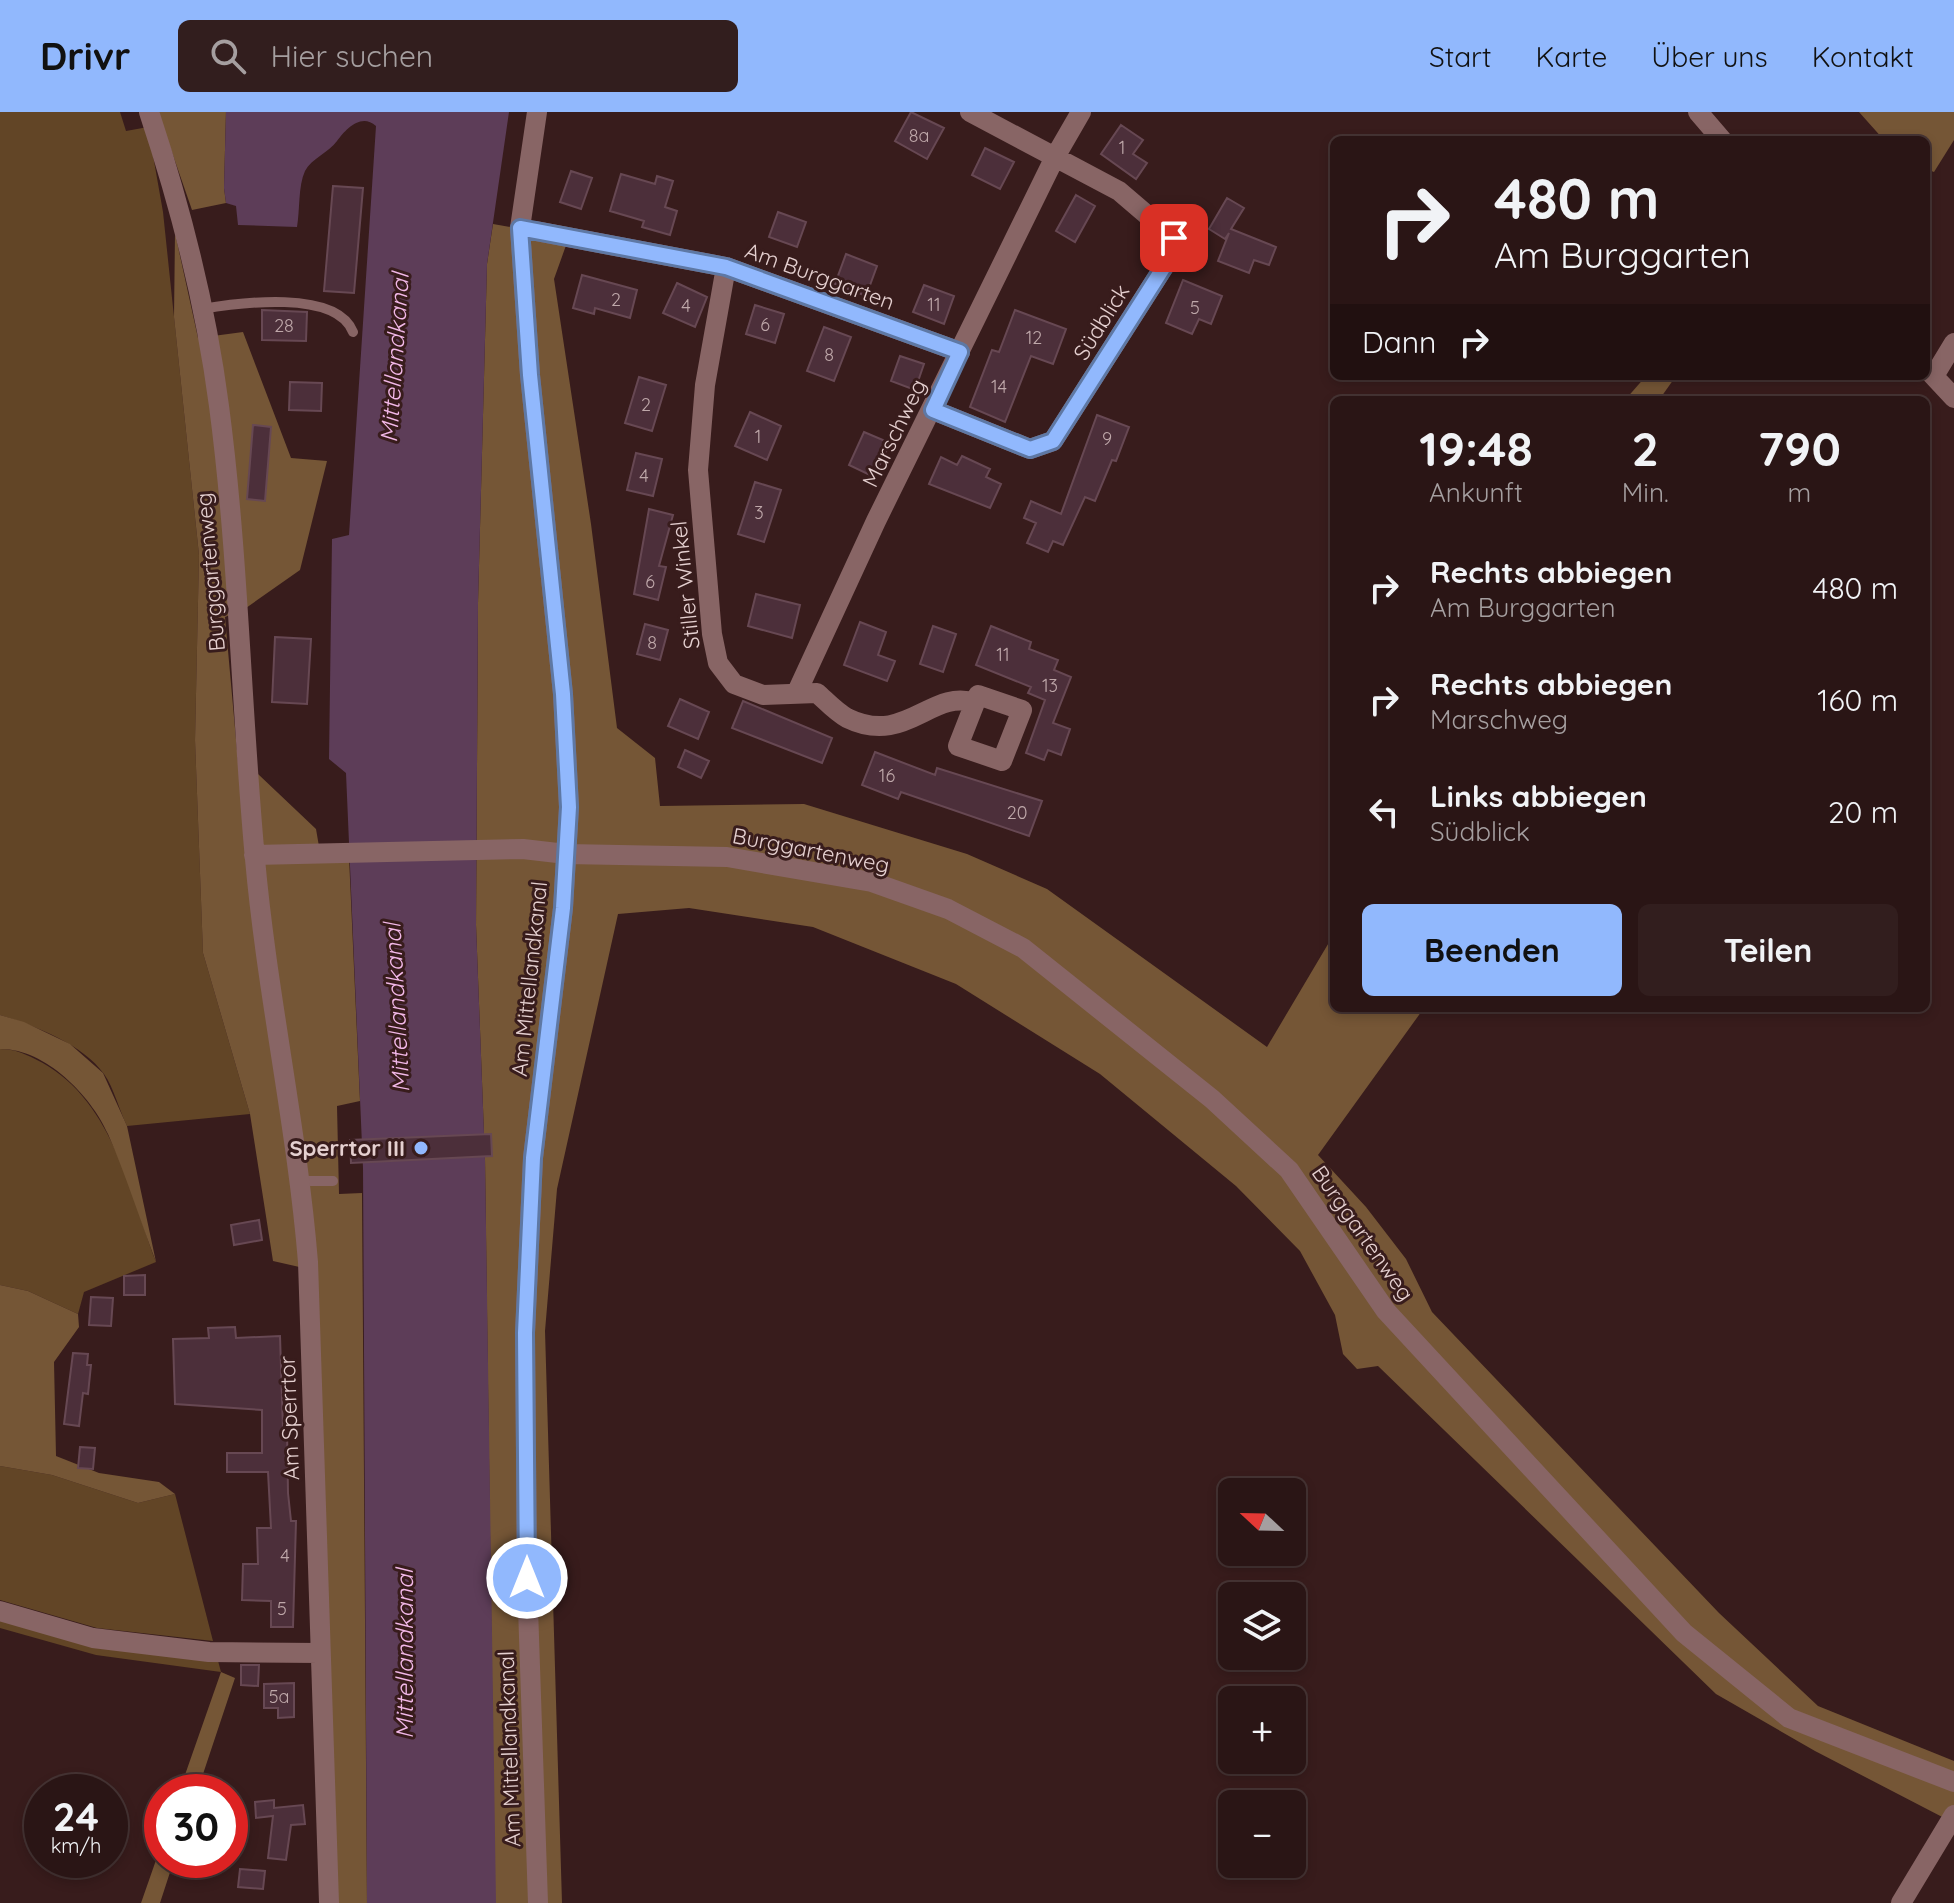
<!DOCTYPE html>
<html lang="de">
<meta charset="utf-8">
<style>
:root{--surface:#2a1515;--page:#321e1e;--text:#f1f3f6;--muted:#a59fa0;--line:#463434;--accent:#91b8fd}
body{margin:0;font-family:Quicksand,sans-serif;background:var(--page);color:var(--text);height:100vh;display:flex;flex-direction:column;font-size:30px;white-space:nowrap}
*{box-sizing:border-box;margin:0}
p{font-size:26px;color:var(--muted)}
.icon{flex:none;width:44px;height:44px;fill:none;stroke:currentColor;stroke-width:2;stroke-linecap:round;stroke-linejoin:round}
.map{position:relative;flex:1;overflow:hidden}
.side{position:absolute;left:1330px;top:284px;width:600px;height:616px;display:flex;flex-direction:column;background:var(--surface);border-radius:12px;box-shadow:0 4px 12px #0003,0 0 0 2px var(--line)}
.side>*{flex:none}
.top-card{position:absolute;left:1330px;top:24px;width:600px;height:244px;border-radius:12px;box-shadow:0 4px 12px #0003,0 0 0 2px var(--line);background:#2a1515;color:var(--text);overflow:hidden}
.needle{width:52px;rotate:292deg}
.tools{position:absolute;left:1218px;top:1366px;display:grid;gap:16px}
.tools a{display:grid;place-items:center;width:88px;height:88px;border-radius:12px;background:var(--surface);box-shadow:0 4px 12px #0003,0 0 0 2px var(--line);font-size:40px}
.speed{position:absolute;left:24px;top:1662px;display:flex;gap:16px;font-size:40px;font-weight:700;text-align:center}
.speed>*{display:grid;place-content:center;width:104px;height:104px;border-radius:50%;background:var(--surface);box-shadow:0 4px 12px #0003,0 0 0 2px var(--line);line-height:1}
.speed small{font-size:20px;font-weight:400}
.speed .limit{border:12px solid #d22;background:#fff;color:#111}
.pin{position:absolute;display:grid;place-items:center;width:68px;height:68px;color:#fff;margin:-34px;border-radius:16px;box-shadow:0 4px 12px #0006}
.me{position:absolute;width:88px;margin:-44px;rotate:0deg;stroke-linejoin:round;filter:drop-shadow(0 0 6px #0008)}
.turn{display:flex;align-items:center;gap:28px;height:168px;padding:0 32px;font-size:36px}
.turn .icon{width:104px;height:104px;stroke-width:2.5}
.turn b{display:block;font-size:56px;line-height:68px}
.then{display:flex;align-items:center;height:76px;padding:0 32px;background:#0003;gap:16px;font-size:30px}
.eta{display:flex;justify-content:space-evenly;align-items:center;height:136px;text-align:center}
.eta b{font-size:48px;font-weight:700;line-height:56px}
.primary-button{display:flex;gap:16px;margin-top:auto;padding:16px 32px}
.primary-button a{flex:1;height:92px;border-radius:12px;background:var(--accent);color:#111;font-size:32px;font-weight:700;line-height:92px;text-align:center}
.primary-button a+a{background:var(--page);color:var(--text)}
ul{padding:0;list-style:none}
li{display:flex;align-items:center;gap:24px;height:112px;padding:0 32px}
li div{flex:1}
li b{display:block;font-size:30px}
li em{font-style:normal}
header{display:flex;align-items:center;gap:48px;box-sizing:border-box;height:112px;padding:0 40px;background:var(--accent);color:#111}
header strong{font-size:38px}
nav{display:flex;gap:44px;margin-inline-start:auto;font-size:28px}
.search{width:560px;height:72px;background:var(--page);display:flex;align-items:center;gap:20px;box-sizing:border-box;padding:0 28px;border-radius:12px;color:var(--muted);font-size:30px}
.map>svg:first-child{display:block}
.green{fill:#624526}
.forest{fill:#755636}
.water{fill:#5d3d58}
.building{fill:#4c2f3a;stroke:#674853;stroke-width:2}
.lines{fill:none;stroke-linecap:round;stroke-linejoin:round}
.service{stroke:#886565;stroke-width:10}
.minor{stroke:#886565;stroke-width:20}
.route-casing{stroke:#5e78a4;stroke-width:20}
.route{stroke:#91b8fd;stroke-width:14}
.poi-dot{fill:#91b8fd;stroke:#381c1c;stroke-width:3}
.labels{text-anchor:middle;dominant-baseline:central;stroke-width:6;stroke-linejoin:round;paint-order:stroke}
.number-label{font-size:18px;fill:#bfa8aa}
.street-label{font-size:22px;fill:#e5d0d0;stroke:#381c1c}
.poi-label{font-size:22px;font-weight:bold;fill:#e5d0d0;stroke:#381c1c;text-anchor:end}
.water-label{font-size:24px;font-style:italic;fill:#f2b8e8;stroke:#381c1c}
</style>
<header>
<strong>Drivr</strong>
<div class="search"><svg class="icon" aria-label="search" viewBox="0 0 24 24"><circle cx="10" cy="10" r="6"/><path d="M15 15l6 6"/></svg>Hier suchen</div>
<nav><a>Start</a><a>Karte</a><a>Über uns</a><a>Kontakt</a></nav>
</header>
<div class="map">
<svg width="1954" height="1791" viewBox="0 0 1954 1791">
<rect width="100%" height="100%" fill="#381c1c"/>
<path class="green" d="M0,0H120L126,19L148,15L163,100L199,443L195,628L203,841L250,1002L127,1014C119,998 114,976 104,962C83,932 33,913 0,903Z
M0,937C14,937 23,941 35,947C111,983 130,1079 156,1150L84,1180L78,1202L28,1179L0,1173Z
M0,1354L52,1363L138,1391L175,1382L213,1529L97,1516L0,1488Z
M0,1501L217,1545L221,1560L96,1543L0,1516Z"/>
<path class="forest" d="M158,0H226L224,76L226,91L192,98Z
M1859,0H1954V28L1934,60L1926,57V28H1884Z
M493,112L569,125L554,167L591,412L617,616L655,646L660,694L804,692L967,742L1047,777L1267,935L1334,822V896H1424L1318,1043L1366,1095L1406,1147L1432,1200L1719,1501L1818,1594L1954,1649V1703L1950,1709L1815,1639L1716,1582L1378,1254L1357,1257L1343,1242L1335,1203L1300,1139L1236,1074L1100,962L956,872L813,815L689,796L618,802L557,1077L545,1219L562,1791H495L485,1048L476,813L478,491L487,152Z
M175,121L198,226L243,220L291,346L327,349L300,458L246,496L225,505L239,661L258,662L316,717L321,746L349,745L360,989L337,994L339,1082L362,1081L367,1791H336L317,1159L273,1149L250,1002L203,841L195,628L199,443L174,205Z
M1646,264H1676L1659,288H1625Z
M0,903L24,910L70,932L103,961L127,1014L156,1150C140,1108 126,1063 108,1022C91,983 44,936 0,937Z
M0,1173L28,1179L78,1202L79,1215L54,1250L56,1344L99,1361L159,1370L175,1382L138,1391L52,1363L0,1354Z
M221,1560L235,1566L197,1680H179Z
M162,1731V1748H174L160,1791H141Z"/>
<path class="water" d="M226,0H509L487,152L478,491L476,813L485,1048L496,1791H367L363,1056L346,661L329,647L332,427L349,423L376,14C361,0 345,18 337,29C329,40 311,47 305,59C298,74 300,99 297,115L238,113L236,94L226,91L224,76Z"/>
<path class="building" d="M911,0L944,16L927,47L895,29Z
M1121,13L1143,28L1133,42L1147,51L1136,67L1101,42Z
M985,36L1014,50L1000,77L972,63Z
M571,59L592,66L581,97L560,90Z
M621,62L655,72L657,64L673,69L665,95L677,99L670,123L642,115L644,109L610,99Z
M333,74L363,76L354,181L324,179Z
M1076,83L1095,94L1075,130L1056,119Z
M1227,86L1244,96L1231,117L1276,135L1269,153L1254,148L1249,161L1218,149L1229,121L1225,127L1209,117Z
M778,100L806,110L797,135L769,125Z
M846,142L877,154L866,184L835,172Z
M582,163L637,178L630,206L595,196L594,202L573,196Z
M1183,168L1222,184L1211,212L1199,207L1192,222L1166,211Z
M677,171L707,185L695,215L663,201Z
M924,173L954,184L944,212L913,200Z
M755,193L784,202L775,231L746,222Z
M262,198L307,200L306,229L262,228Z
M1015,198L1066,217L1053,252L1031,244L1005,310L970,295L992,238L999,240Z
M824,215L851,225L834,269L807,259Z
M900,244L924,252L915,278L891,269Z
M639,265L666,273L652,319L625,311Z
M290,270L322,271L321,299L289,298Z
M750,300L781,314L767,348L735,334Z
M1097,303L1129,315L1116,349L1112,348L1095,389L1085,385L1063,433L1053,429L1048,440L1027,431L1036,411L1024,406L1031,389L1061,402Z
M253,313L271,315L265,389L247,387Z
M864,320L890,331L874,365L849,353Z
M636,341L662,347L653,384L627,378Z
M962,344L990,357L986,365L1001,372L990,396L929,372L941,345L957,353Z
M755,370L781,378L764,430L738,422Z
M649,397L673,403L659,454L666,455L658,488L634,482Z
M756,482L800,493L792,526L748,514Z
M860,510L886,520L878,543L895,549L887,569L844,553Z
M645,512L668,518L660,548L637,542Z
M933,514L956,522L943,560L920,552Z
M991,514L1031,530L1029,537L1058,548L1054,558L1071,565L1053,611L1070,617L1061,643L1048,638L1044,648L1026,641L1045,588L1028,581L1031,575L976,553Z
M275,525L311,527L307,592L272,590Z
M680,587L709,600L698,627L668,614Z
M743,589L832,626L822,651L732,616Z
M685,638L709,649L701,666L678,655Z
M875,640L935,663L937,656L1042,689L1029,724L901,680L898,687L862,673Z
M491,1022L492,1044L351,1051L350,1028Z
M259,1108L262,1128L234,1133L231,1113Z
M145,1163V1183H124V1164Z
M91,1185L113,1186L111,1214L89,1213Z
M235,1215L236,1226L280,1224L283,1317H287L288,1381L291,1409H296L293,1515H271V1489L242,1488L243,1452H258L257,1416H271L268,1360H227V1341H262V1298L175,1292L173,1227L209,1226L208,1216Z
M73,1241L88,1242L87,1253H91L88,1282L83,1281L79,1314L64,1312Z
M80,1335L95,1336L93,1357L78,1356Z
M241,1553H259L258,1574L241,1573Z
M294,1571V1605L278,1606V1596H264V1572Z
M274,1688V1696L303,1693L305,1712L291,1713L286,1748L268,1746L273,1704L256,1706L255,1690Z
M240,1757L265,1759L263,1777L238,1775Z"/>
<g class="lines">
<path class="service" d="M202,197C238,191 336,177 353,220
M301,1069H333"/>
<path class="minor" d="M149,0C181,96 206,194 219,294C239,445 241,597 255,747C267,882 297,1015 308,1150L329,1791
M537,0L520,116L530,263L563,582L569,695L563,796L533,1046L525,1221L527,1466L538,1791
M1698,0L1722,28
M520,116L726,155L960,240
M726,155L705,273L698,358L712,522L718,551L734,572L763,583L817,581C826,589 836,600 847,606C906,635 931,576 975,591
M1926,256L1954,286
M1934,264L1954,231
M933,298L1030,337L1053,329L1167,150L1174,126L1119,79L970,0
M797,580L876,409L1055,45L1081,0
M978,583L1022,598L1002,649L958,634Z
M254,743L523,737L566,742L727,745L872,770L948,797L1023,836L1212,987L1289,1058L1386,1199L1684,1521L1789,1606L1954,1670
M0,1499L93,1526L209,1540L320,1541
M1901,1791L1954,1703"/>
</g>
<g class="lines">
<g class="route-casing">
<path id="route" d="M527,1466L525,1221L533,1046L563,796L569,695L563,582L530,263L520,116L726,155L960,240L933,298L1030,337L1053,329L1167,150L1174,126"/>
</g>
<use href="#route" class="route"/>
</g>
<circle class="poi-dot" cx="421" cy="1036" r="8"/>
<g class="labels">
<g class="number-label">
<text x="919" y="23">8a</text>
<text x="1122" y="35">1</text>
<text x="616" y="187">2</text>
<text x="934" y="192">11</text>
<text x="686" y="193">4</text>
<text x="1195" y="195">5</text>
<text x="765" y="212">6</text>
<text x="284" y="213">28</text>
<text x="1034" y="225">12</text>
<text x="829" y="242">8</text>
<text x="999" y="274">14</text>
<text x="646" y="292">2</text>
<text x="758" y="324">1</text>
<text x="1107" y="326">9</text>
<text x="644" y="363">4</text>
<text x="759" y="400">3</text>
<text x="650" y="469">6</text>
<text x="652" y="530">8</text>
<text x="1003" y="542">11</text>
<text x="1050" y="573">13</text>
<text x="887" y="663">16</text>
<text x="1017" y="700">20</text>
<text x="285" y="1443">4</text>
<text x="282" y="1496">5</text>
<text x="279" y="1584">5a</text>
</g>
<g class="street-label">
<text transform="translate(820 164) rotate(20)">Am Burggarten</text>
<text transform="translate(1101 210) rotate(-58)">Südblick</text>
<text transform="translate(894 321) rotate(-64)">Marschweg</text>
<text transform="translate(210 460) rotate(-95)">Burggartenweg</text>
<text transform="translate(685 473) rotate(-96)">Stiller Winkel</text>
<text transform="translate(811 738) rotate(11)">Burggartenweg</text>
<text transform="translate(529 867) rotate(-84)">Am Mittellandkanal</text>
<text transform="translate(1363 1121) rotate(55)">Burggartenweg</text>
<text transform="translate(289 1306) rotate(-92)">Am Sperrtor</text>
<text transform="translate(509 1637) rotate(-92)">Am Mittellandkanal</text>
</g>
<g class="poi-label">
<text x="405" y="1036">Sperrtor III</text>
</g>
<g class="water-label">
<text transform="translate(394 246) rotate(-86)">Mittellandkanal</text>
<text transform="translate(396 896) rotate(-93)">Mittellandkanal</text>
<text transform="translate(404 1542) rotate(-90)">Mittellandkanal</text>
</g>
</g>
</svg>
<div class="tools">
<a><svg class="needle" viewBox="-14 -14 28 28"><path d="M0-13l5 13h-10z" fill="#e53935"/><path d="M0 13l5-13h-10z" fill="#a59fa0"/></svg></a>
<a><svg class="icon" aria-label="layers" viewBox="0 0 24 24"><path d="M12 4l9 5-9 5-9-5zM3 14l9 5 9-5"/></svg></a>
<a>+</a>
<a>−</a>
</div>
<div class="speed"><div>24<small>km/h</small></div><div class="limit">30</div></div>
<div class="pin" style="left:1174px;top:126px;background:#d93025"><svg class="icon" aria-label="arrive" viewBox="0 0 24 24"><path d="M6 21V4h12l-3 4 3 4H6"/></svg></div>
<svg class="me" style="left:527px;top:1466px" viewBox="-20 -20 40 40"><circle r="17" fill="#91b8fd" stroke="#fff" stroke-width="3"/><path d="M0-11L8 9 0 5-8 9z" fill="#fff"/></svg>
<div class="top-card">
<div class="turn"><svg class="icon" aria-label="right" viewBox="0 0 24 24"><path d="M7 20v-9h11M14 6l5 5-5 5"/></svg><div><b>480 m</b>Am Burggarten</div></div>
<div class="then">Dann<svg class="icon" aria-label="right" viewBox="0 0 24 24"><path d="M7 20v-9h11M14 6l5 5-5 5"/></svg></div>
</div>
<section class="side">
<div class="eta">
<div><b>19:48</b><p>Ankunft</p></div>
<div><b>2</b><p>Min.</p></div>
<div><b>790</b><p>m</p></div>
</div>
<ul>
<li><svg class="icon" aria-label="right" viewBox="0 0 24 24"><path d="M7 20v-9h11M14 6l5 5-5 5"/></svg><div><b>Rechts abbiegen</b><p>Am Burggarten</p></div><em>480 m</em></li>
<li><svg class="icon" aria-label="right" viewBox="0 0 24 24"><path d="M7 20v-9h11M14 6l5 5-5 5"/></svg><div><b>Rechts abbiegen</b><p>Marschweg</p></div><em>160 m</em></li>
<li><svg class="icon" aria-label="left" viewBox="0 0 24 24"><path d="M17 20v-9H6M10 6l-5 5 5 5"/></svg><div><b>Links abbiegen</b><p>Südblick</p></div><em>20 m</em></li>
</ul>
<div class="primary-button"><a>Beenden</a><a>Teilen</a></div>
</section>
</div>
